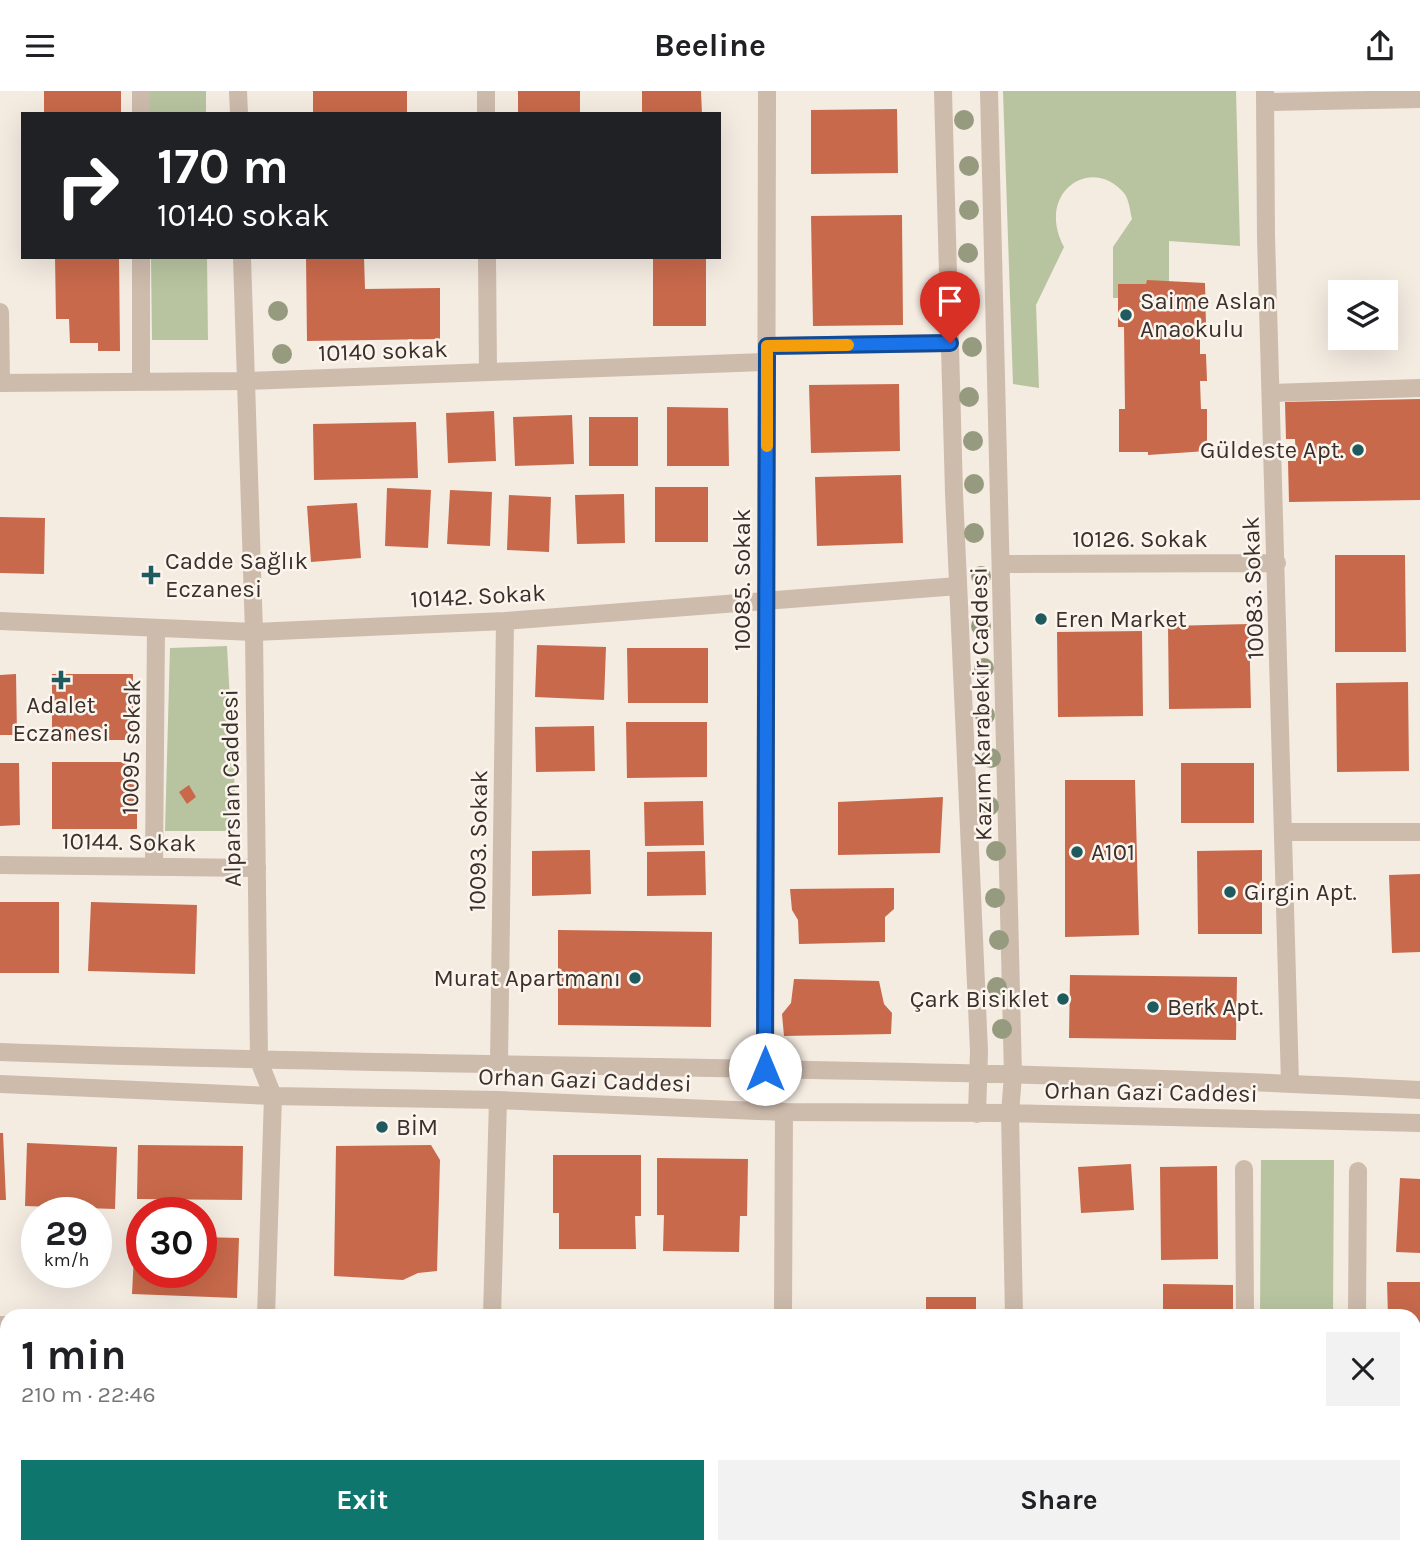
<!DOCTYPE html>
<meta charset="utf-8">
<style>
:root{--surface:#fff;--page:#f2f2f2;--text:#202124;--muted:#757577;--accent:#0f766e}
body{margin:0;font-family:Karla,sans-serif;background:var(--page);color:var(--text);height:100vh;display:flex;flex-direction:column;font-size:26px;white-space:nowrap}
*{box-sizing:border-box;margin:0}
p{font-size:23px;color:var(--muted)}
.icon{flex:none;width:38px;height:38px;fill:none;stroke:currentColor;stroke-width:2;stroke-linecap:round;stroke-linejoin:round}
.map{position:relative;flex:1;overflow:hidden}
.drawer{position:absolute;left:0px;top:1218px;width:1421px;height:245px;display:flex;flex-direction:column;background:var(--surface);border-radius:21px 21px 0 0;box-shadow:0 7px 28px #0002}
.drawer>*{flex:none}
.guide{position:absolute;left:21px;top:21px;width:700px;height:147px;border-radius:0px;box-shadow:0 7px 28px #0002;background:#202124;color:#fff;overflow:hidden}
.buttons{position:absolute;left:1328px;top:189px;display:grid;gap:14px}
.buttons a{display:grid;place-items:center;width:70px;height:70px;border-radius:0px;background:var(--surface);box-shadow:0 7px 28px #0002;font-size:35px}
.speed{position:absolute;left:21px;top:1106px;display:flex;gap:14px;font-size:35px;font-weight:700;text-align:center}
.speed>*{display:grid;place-content:center;width:91px;height:91px;border-radius:50%;background:var(--surface);box-shadow:0 7px 28px #0002;line-height:1}
.speed small{font-size:18px;font-weight:400}
.speed .limit{border:10px solid #d22;background:#fff;color:#111}
.pin{position:absolute;display:grid;place-items:center;width:60px;height:60px;color:#fff;margin:-72px -30px;border-radius:50% 50% 50% 0;rotate:-45deg;box-shadow:0 0 7px #0007}
.pin .icon{rotate:45deg}
.me{position:absolute;width:77px;margin:-38px;rotate:0deg;stroke-linejoin:round;filter:drop-shadow(0 0 5px #0008)}
.turn{display:flex;align-items:center;gap:24px;height:147px;padding:0 21px;font-size:32px}
.turn .icon{width:91px;height:91px;stroke-width:2.5}
.turn b{display:block;font-size:49px;line-height:60px}
.round{display:grid;place-items:center;flex:none;width:74px;height:74px;border-radius:0px;background:var(--page)}
.headline{display:flex;align-items:center;justify-content:space-between;height:119px;padding:0 21px}
h1{font-size:42px;font-weight:700;line-height:52px}
.cta{display:flex;gap:14px;margin-top:auto;padding:14px 21px}
.cta a{flex:1;height:80px;border-radius:0px;background:var(--accent);color:#fff;font-size:28px;font-weight:700;line-height:80px;text-align:center}
.cta a+a{background:var(--page);color:var(--text)}
header{display:flex;justify-content:space-between;align-items:center;height:91px;padding:0 21px;background:var(--surface);font-size:32px;font-weight:700}
.map>svg:first-child{display:block}
.green{fill:#b8c4a0}
.building{fill:#c8694b}
.lines{fill:none;stroke-linecap:round;stroke-linejoin:round}
.minor{stroke:#cdbbac;stroke-width:18}
.tertiary{stroke:#cdbbac;stroke-width:18}
.tree{fill:#969b7f}
.route-casing{stroke:#114b97;stroke-width:18}
.route{stroke:#1a73e8;stroke-width:12}
.slow{stroke:#f59e0b;stroke-width:12}
.poi-dot{fill:#1f5a5e;stroke:#fbf5ee;stroke-width:2.5}
.labels{text-anchor:middle;dominant-baseline:central;stroke-width:5;stroke-linejoin:round;paint-order:stroke}
.poi-label{font-size:24px;fill:#3b302b;stroke:#fbf5ee;text-anchor:start}
.street-label{font-size:24px;fill:#3b302b;stroke:#fbf5ee}
</style>
<header><svg class="icon" aria-label="menu" viewBox="0 0 24 24"><path d="M4 6h16M4 12h16M4 18h16"/></svg>Beeline<svg class="icon" aria-label="share" viewBox="0 0 24 24"><path d="M12 15V3M7 8l5-5 5 5M5 13v7h14v-7"/></svg></header>
<div class="map">
<svg width="1420" height="1463" viewBox="0 0 1420 1463">
<rect width="100%" height="100%" fill="#f4ebe1"/>
<path class="green" d="M150,0H206V23H150Z
M1003,0H1236L1240,155L1169,150V207H1113V156L1132,128C1130,120 1129,108 1124,102C1091,63 1035,102 1064,156L1036,214L1039,297L1013,293Z
M151,166H207L208,249H152Z
M227,555L237,740H165L170,557Z
M1261,1069H1334L1333,1225H1260Z
M119,1456H230V1463H119Z"/>
<path class="building" d="M44,0H121V23H44Z
M313,0H407V23H313Z
M518,0H580V23H518Z
M642,0H701L702,23H642Z
M897,18L898,82L811,83V19Z
M902,124L903,234L813,235L811,125Z
M55,166H119L120,260H98V252H70L69,228H56Z
M306,166H364L365,198L440,197V248L307,250Z
M653,166H706V235H653Z
M1147,189L1205,192L1206,235H1200V263H1206L1207,290H1200L1201,318H1207V360L1148,364V361H1119V318H1125L1124,236H1118V193H1146Z
M899,293L900,360L811,362L809,294Z
M1420,308V409L1289,411L1288,370H1296L1295,348H1286L1285,311Z
M667,316L728,317L729,375H667Z
M494,320L496,370L448,372L446,322Z
M572,324L574,373L515,375L513,326Z
M589,326H638V375H589Z
M416,331L418,387L314,389L313,333Z
M901,384L903,452L817,455L815,386Z
M655,396H708V451H655Z
M387,397L431,399L428,457L385,455Z
M450,399L492,401L490,455L447,453Z
M624,403L625,452L577,453L575,404Z
M509,404L551,406L549,461L507,459Z
M357,412L361,467L311,471L307,415Z
M0,426L45,427L44,483L0,482Z
M1335,464H1405L1406,561H1335Z
M1249,533L1251,617L1169,618L1168,535Z
M1142,540L1143,625L1058,626L1057,541Z
M537,554L606,556L604,609L535,606Z
M627,557H708V612H628Z
M16,583L17,644H0V584Z
M52,583H133V649H52Z
M1408,591L1409,680L1337,681L1336,592Z
M626,631H707V686L627,687Z
M594,635L595,680L536,681L535,636Z
M52,671H137V738H52Z
M0,672H19L20,734L0,735Z
M1181,672H1254V732H1181Z
M1065,689H1135L1139,844L1065,846Z
M189,694L196,706L187,713L179,701Z
M943,706L940,762L838,764V711Z
M703,710L704,754L645,755L644,711Z
M590,759L591,803L532,805V760Z
M1262,759V843H1198L1197,760Z
M705,760L706,804L647,805V761Z
M1420,783V861L1392,862L1389,784Z
M894,797V818L885,826V851L799,853L798,829L792,819L790,798Z
M0,811H59V882H0Z
M91,811L197,814L195,883L88,880Z
M558,839L712,841L711,936L558,934Z
M1070,884L1237,886L1236,949L1069,947Z
M794,888L879,890L884,913L892,922L891,943L784,945L782,923L791,912Z
M0,1042H3L6,1109H0Z
M27,1052L117,1056L115,1118L25,1115Z
M138,1054L243,1055L242,1109L137,1108Z
M431,1054L440,1069L437,1180L418,1182L403,1189L334,1185L336,1055Z
M553,1064H641V1125H635L636,1158H559V1122H553Z
M657,1067L748,1068L747,1125H740L739,1161L663,1160L664,1124H657Z
M1131,1073L1134,1119L1081,1122L1078,1076Z
M1217,1075L1218,1168L1161,1169L1160,1076Z
M1400,1087L1420,1088V1162L1396,1161Z
M135,1144H142V1181H201V1146L239,1147L237,1207L132,1203Z
M1387,1191H1420V1277H1414V1225H1388Z
M1163,1193L1233,1194V1225H1163Z
M926,1206H976V1225H926Z
M335,1221L366,1223V1225H334Z
M0,1273H7V1456H46V1463H0Z
M1414,1296H1420V1358H1414Z
M554,1456H636V1458L626,1459V1463H565V1460H554Z
M654,1456H747V1463H654Z
M848,1456H906L907,1463H849Z
M920,1456H983V1463H920Z
M1080,1456H1131V1463H1080Z
M1155,1456H1218V1463H1155Z"/>
<g class="lines">
<path class="minor" d="M486,0V23
M1265,0L1266,145L1290,992
M1266,11L1420,8
M141,23V0
M487,166L488,281
M0,221L1,292
M767,255L950,252
M141,291V166
M0,292L245,290L767,271
M1272,302L1420,297
M1003,473L1277,472
M0,530L254,541L505,530L958,495
M1284,741H1420
M0,774L257,777
M154,775L156,537
M499,972L505,530
M765,978L767,0
M1244,1078L1245,1225
M492,1225L498,1009
M783,1225L784,1021
M1357,1225L1358,1080
M0,1234H7
M1414,1413H1420
M785,1456V1463
M486,1463V1456
M1350,1463L1351,1456"/>
<path class="tertiary" d="M238,0L239,23
M943,0L954,402L979,960L977,1023
M989,0L1013,984L1010,1022L1014,1225
M242,166L254,541L259,970L273,1005L266,1225
M0,961C473,978 947,974 1420,999
M0,993L273,1005L498,1009L784,1021L1010,1022L1420,1032
M1021,1456L1022,1463
M261,1463V1456"/>
</g>
<g class="tree">
<circle cx="964" cy="29" r="10"/>
<circle cx="969" cy="75" r="10"/>
<circle cx="969" cy="119" r="10"/>
<circle cx="968" cy="162" r="10"/>
<circle cx="966" cy="214" r="10"/>
<circle cx="278" cy="220" r="10"/>
<circle cx="972" cy="256" r="10"/>
<circle cx="282" cy="263" r="10"/>
<circle cx="969" cy="306" r="10"/>
<circle cx="973" cy="350" r="10"/>
<circle cx="974" cy="393" r="10"/>
<circle cx="974" cy="442" r="10"/>
<circle cx="981" cy="485" r="10"/>
<circle cx="981" cy="535" r="10"/>
<circle cx="984" cy="577" r="10"/>
<circle cx="985" cy="624" r="10"/>
<circle cx="991" cy="667" r="10"/>
<circle cx="989" cy="715" r="10"/>
<circle cx="996" cy="760" r="10"/>
<circle cx="995" cy="807" r="10"/>
<circle cx="999" cy="849" r="10"/>
<circle cx="997" cy="896" r="10"/>
<circle cx="1002" cy="938" r="10"/>
</g>
<g class="lines">
<g class="route-casing">
<path id="route" d="M765,978L767,255L950,252"/>
</g>
<use href="#route" class="route"/>
<path class="slow" d="M767,355V255L848,254"/>
</g>
<g class="poi-dot">
<circle cx="1126" cy="224" r="7"/>
<circle cx="1358" cy="359" r="7"/>
<path d="M147.5 473.5h7v7h7v7h-7v7h-7v-7h-7v-7h7z"/>
<circle cx="1041" cy="528" r="7"/>
<path d="M57.5 578.5h7v7h7v7h-7v7h-7v-7h-7v-7h7z"/>
<circle cx="1077" cy="761" r="7"/>
<circle cx="1230" cy="801" r="7"/>
<circle cx="635" cy="887" r="7"/>
<circle cx="1063" cy="908" r="7"/>
<circle cx="1153" cy="916" r="7"/>
<circle cx="382" cy="1036" r="7"/>
</g>
<g class="labels">
<g class="poi-label">
<text x="1140" y="210">Saime Aslan<tspan x="1140" dy="28">Anaokulu</tspan></text>
<text x="1344" y="359" text-anchor="end">Güldeste Apt.</text>
<text x="165" y="470">Cadde Sağlık<tspan x="165" dy="28">Eczanesi</tspan></text>
<text x="1055" y="528">Eren Market</text>
<text x="61" y="614" text-anchor="middle">Adalet<tspan x="61" dy="28">Eczanesi</tspan></text>
<text x="1091" y="761">A101</text>
<text x="1244" y="801">Girgin Apt.</text>
<text x="621" y="887" text-anchor="end">Murat Apartmanı</text>
<text x="1049" y="908" text-anchor="end">Çark Bisiklet</text>
<text x="1167" y="916">Berk Apt.</text>
<text x="396" y="1036">BİM</text>
</g>
<g class="street-label">
<text transform="translate(383 260) rotate(-2)">10140 sokak</text>
<text x="1140" y="448">10126. Sokak</text>
<text transform="translate(742 489) rotate(-90)">10085. Sokak</text>
<text transform="translate(1253 497) rotate(-92)">10083. Sokak</text>
<text transform="translate(478 505) rotate(-3)">10142. Sokak</text>
<text transform="translate(981 613) rotate(-91)">Kazım Karabekir Caddesi</text>
<text transform="translate(131 656) rotate(-89)">10095 sokak</text>
<text transform="translate(231 697) rotate(-91)">Alparslan Caddesi</text>
<text transform="translate(478 750) rotate(-89)">10093. Sokak</text>
<text transform="translate(129 751) rotate(1)">10144. Sokak</text>
<text transform="translate(585 989) rotate(2)">Orhan Gazi Caddesi</text>
<text transform="translate(1151 1001) rotate(1)">Orhan Gazi Caddesi</text>
</g>
</g>
</svg>
<div class="buttons">
<a><svg class="icon" aria-label="layers" viewBox="0 0 24 24"><path d="M12 4l9 5-9 5-9-5zM3 14l9 5 9-5"/></svg></a>
</div>
<div class="speed"><div>29<small>km/h</small></div><div class="limit">30</div></div>
<div class="pin" style="left:950px;top:252px;background:#d93025"><svg class="icon" aria-label="arrive" viewBox="0 0 24 24"><path d="M6 21V4h12l-3 4 3 4H6"/></svg></div>
<svg class="me" style="left:765px;top:978px" viewBox="-20 -20 40 40"><circle r="19" fill="#fff"/><path d="M0-13L10 11 0 6-10 11z" fill="#1a73e8"/></svg>
<div class="guide">
<div class="turn"><svg class="icon" aria-label="right" viewBox="0 0 24 24"><path d="M7 20v-9h11M14 6l5 5-5 5"/></svg><div><b>170 m</b>10140 sokak</div></div>
</div>
<section class="drawer">
<div class="headline"><div><h1>1 min</h1><p>210 m · 22:46</p></div><a class="round"><svg class="icon" aria-label="close" viewBox="0 0 24 24"><path d="M6 6l12 12M18 6L6 18"/></svg></a></div>
<div class="cta"><a>Exit</a><a>Share</a></div>
</section>
</div>
